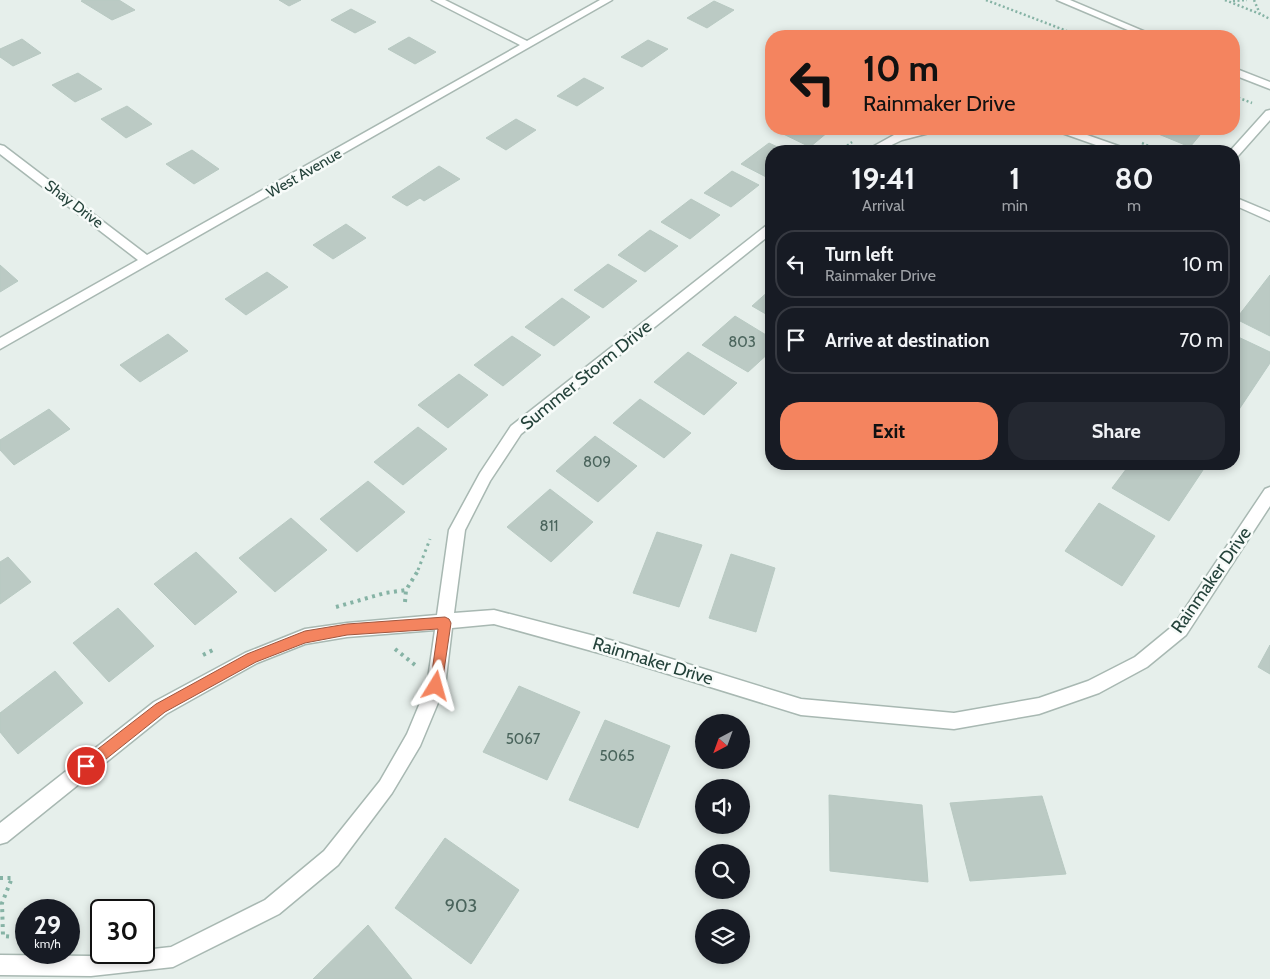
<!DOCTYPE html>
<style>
:root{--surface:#171b24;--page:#242831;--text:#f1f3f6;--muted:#9ea1a6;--line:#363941;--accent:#f4845f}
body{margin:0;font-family:Cabin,sans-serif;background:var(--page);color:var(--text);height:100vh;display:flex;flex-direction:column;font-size:19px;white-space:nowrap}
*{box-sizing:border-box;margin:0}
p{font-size:16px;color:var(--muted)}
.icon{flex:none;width:28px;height:28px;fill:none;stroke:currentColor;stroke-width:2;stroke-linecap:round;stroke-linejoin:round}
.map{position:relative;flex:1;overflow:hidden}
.panel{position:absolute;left:765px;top:145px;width:475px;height:325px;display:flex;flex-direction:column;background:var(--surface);border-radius:20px;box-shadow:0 2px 8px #0003}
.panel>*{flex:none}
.top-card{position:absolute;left:765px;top:30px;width:475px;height:105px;border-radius:20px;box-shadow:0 2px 8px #0003;background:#f4845f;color:#111;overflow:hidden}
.needle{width:32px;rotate:221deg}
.tools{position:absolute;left:695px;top:714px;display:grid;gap:10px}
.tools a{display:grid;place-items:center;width:55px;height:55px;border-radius:50%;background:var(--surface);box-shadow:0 2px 8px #0003;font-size:25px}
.speed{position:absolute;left:15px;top:899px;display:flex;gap:10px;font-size:25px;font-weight:700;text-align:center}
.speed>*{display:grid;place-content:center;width:65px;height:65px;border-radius:50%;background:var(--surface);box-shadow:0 2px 8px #0003;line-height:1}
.speed small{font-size:12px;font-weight:400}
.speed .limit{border:2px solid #111;border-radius:8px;background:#fff;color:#111}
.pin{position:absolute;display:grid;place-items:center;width:42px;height:42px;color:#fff;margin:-21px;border:2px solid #fff;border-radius:50%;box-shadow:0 1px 5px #0007}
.me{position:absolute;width:55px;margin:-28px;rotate:8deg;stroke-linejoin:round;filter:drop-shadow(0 0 4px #0008)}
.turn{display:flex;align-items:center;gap:18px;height:105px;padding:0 15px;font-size:22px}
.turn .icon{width:65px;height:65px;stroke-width:2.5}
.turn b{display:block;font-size:35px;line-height:42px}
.eta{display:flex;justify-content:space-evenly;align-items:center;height:85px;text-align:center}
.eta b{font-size:30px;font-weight:700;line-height:35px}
.action{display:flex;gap:10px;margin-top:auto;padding:10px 15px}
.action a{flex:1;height:58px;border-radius:20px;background:var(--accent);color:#111;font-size:20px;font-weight:700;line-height:58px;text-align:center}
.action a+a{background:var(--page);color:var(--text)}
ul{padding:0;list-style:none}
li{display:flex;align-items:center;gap:15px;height:68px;margin:0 10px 8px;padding:0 5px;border:2px solid var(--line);border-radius:20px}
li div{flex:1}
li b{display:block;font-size:19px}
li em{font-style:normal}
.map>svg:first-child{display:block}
.building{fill:#bbcac4;stroke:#b8c9c2}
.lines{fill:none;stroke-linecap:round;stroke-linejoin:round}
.minor-casing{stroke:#a8b8b2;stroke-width:3}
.path-far2{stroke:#86b3a5;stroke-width:2.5;stroke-dasharray:2 2.5;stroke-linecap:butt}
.path-far1{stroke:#86b3a5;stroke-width:3;stroke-dasharray:2.5 4;stroke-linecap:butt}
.path{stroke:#86b3a5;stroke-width:4;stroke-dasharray:3 4.5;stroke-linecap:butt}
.minor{fill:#fff;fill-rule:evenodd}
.route{fill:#f4845f;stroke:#9f563e}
.labels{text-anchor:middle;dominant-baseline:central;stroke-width:5;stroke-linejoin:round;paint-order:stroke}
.far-street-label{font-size:15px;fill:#24423a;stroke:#f7fbf9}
.number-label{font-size:15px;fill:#4a645c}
.street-label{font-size:18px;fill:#24423a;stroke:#f7fbf9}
.near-number-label{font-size:18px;fill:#4a645c}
</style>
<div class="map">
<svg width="1270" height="979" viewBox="0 0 1270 979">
<rect width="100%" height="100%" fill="#e6efeb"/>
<path class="building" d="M84,0H119L135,10L112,20L81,1Z
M279,0H301L289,6Z
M714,1L734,10L707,28L687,18Z
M351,9L376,22L355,33L331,20Z
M409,37L436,52L415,64L388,49Z
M22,39L41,53L13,66L0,57V49Z
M648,40L668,49L642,67L621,57Z
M78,73L102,89L75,102L52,85Z
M584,78L604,88L577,106L557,96Z
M127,106L152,124L126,138L101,119Z
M516,119L536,130L506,150L486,138Z
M773,129H822L828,132L810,147Z
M1160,129H1205L1190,147L1156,133Z
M769,143L786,151H771L770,179L741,164Z
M192,150L219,169L194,184L166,164Z
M439,166L460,179L424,201L420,198L407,206L392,197Z
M732,171L759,185L731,207L704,193Z
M691,199L720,215L690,239L661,222Z
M346,224L366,238L333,259L313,245Z
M650,230L678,246L645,272L618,255Z
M608,264L637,281L603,308L574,290Z
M0,265L18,281L0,292Z
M267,272L288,287L246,315L225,299Z
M1270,275V336L1236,319Z
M771,289V317L752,306Z
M562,298L590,317L554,346L525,327Z
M735,316L771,338V351L748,372L702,345Z
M168,334L188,351L140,382L120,365Z
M1234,335L1270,352V363L1234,417Z
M512,336L541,355L503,386L474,365Z
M688,352L737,383L704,415L654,382Z
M459,374L488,395L448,428L418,405Z
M640,399L691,433L664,458L613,423Z
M49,409L70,429L14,465L0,450V440Z
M418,427L447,449L403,485L374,462Z
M595,436L637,466L598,502L556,471Z
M1130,464H1207L1169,521L1112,488Z
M368,481L405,512L357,552L320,519Z
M550,489L593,522L551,562L507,527Z
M1099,503L1155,536L1122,586L1065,551Z
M291,518L327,550L275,592L239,558Z
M657,532L702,545L679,607L633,593Z
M196,552L237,592L195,625L154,584Z
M731,554L775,568L756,632L709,618Z
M8,557L31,582L0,604V562Z
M118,608L154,646L109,682L73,643Z
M1270,645V674L1258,667Z
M55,671L83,703L18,754L0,732V713Z
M519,686L580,712L547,780L483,752Z
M605,720L670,746L638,828L569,800Z
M829,795L922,805L928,882L830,871Z
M1042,796L1066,874L970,881L950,803Z
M445,838L519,890L471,964L395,908Z
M368,925L412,979H313Z"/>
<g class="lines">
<g class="minor-casing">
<path id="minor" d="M432,0H445L527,41L600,0H612L0,349V338L138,260L0,154V145L4,146L147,255L520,45Z
M1057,0H1070L1155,36H1142Z
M1234,68L1270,82V89L1234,75Z
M1270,110V120L1238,156L1234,157V151H1230L1266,111Z
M919,129H939L937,131L902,140L879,151H865L894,135Z
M1045,129H1070L1127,149L1129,151H1113L1062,133L1047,131Z
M1234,197L1270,212V221L1234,205Z
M771,224V234L521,434L490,481L465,530L454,613L494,610L610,640L801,699L954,713L1039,698L1088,681L1135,657L1174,625L1265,489L1270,487V506L1186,635L1147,667L1099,693L1039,714L954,729L801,715L610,656L494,624L452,628L445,686L420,746L392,793L338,865L279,914L173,967L91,976L0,975V955L91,956L144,952V950L171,947L265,900L324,851L380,781L407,734L427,686L435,630L347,637L305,644L257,663L166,714L7,842L0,844V823L154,702L245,653L305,629L347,623L437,615L449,530L480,473L511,426L767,225Z"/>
</g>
<path class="path-far2" d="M986,0L1080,36
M1225,0L1260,14
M1254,0L1260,14L1270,19
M1233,1L1247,0
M1234,96L1252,103
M1142,143L1160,151
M840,151L852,142
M1210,151L1215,146"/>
<path class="path-far1" d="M418,570L430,539"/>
<path class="path" d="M405,602L406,590L419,569
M336,607L385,593L406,590
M395,649L415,665
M203,655L215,649
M0,878H12L2,903L3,936L13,937"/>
<use href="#minor" class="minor"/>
</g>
<path class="route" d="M445,617L449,619L451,623L441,691L436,692L431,691L430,686L438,629L347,635L305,643L256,662L165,712L91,771L86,773L81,771L79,766L81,762L156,704L247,654L305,631L347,624Z"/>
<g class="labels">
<g class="far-street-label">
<text transform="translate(304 173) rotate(-30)">West Avenue</text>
<text transform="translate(74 204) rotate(37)">Shay Drive</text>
</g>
<g class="number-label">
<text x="742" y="342">803</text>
<text x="597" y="462">809</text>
<text x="549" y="526">811</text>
<text x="523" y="739">5067</text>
<text x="617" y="756">5065</text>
</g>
<g class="street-label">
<text transform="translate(586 375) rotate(-39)">Summer Storm Drive</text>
<text transform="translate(1211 580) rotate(-55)">Rainmaker Drive</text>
<text transform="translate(653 661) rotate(17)">Rainmaker Drive</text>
</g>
<g class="near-number-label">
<text x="461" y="906">903</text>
</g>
</g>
</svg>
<div class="tools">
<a><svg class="needle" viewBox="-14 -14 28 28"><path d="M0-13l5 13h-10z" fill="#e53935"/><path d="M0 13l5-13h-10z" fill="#9ea1a6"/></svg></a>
<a><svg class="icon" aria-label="sound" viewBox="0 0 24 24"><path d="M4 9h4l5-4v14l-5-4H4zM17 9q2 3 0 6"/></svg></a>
<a><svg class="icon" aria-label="search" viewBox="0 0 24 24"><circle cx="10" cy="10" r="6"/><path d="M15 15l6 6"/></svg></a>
<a><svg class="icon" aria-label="layers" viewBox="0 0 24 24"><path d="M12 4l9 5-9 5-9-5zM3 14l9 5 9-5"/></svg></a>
</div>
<div class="speed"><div>29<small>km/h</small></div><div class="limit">30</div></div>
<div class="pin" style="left:86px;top:766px;background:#d93025"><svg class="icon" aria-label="arrive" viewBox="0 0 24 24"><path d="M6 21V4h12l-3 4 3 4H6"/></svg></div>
<svg class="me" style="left:436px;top:686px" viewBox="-20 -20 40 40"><path d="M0-17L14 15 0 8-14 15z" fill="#f4845f" stroke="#fff" stroke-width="4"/></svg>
<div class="top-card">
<div class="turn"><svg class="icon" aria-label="left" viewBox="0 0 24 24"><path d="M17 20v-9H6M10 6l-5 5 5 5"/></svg><div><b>10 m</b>Rainmaker Drive</div></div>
</div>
<section class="panel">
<div class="eta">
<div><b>19:41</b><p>Arrival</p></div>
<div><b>1</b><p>min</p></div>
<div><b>80</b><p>m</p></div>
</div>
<ul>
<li><svg class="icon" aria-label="left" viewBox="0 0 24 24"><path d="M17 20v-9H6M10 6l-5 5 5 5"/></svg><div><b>Turn left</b><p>Rainmaker Drive</p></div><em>10 m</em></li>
<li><svg class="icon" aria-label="arrive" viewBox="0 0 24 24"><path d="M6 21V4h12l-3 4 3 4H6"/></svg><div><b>Arrive at destination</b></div><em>70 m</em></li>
</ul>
<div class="action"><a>Exit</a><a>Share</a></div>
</section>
</div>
